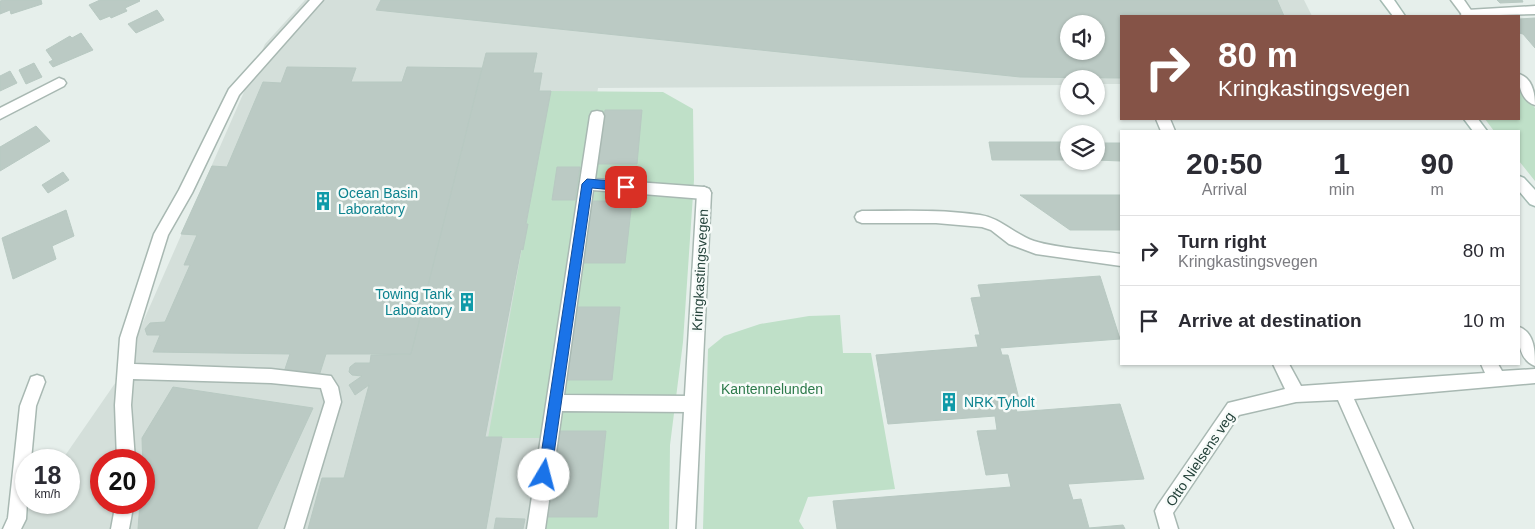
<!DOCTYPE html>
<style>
:root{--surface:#fff;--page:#f7f7f7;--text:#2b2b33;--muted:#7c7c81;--line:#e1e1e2}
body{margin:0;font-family:Helvetica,sans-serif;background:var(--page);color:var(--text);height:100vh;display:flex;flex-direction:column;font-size:19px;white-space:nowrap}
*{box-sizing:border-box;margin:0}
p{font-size:16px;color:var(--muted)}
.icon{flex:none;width:28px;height:28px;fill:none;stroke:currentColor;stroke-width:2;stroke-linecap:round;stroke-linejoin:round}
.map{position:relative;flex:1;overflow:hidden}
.drawer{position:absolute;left:1120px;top:130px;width:400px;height:235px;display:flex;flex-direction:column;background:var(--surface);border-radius:0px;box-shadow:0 1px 4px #0004}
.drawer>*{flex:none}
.guide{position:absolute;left:1120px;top:15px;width:400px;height:105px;border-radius:0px;box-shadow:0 1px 4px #0004;background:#855347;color:#fff;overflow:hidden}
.tools{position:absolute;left:1060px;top:15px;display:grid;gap:10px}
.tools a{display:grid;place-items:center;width:45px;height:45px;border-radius:50%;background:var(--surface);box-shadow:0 1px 4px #0004;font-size:25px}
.speed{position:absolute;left:15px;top:449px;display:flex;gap:10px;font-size:25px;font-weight:700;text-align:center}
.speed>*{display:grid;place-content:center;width:65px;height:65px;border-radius:50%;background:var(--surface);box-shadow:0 1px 4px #0004;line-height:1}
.speed small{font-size:12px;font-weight:400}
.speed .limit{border:8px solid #d22;background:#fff;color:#111}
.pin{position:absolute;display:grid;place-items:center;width:42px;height:42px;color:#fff;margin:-21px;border-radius:10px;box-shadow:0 2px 8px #0006}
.me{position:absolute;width:55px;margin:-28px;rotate:8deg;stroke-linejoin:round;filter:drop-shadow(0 0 4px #0008)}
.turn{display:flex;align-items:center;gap:18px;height:105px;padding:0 15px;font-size:22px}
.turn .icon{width:65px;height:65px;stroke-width:2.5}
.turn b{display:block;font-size:35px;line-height:42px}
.eta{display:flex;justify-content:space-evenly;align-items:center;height:85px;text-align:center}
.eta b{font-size:30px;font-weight:700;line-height:35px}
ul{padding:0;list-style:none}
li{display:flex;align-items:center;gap:15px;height:70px;padding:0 15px;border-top:1px solid var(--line)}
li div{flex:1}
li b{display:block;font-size:19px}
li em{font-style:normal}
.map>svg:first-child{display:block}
.built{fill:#d4dfda;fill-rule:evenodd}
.green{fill:#bfe0c8}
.building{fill:#bbcac4;stroke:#b8c9c2;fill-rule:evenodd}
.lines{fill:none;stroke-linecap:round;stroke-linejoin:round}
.lane-casing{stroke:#a8b8b2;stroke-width:3}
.street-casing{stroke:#a8b8b2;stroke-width:3}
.secondary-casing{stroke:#a4bbb3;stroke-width:3}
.lane{fill:#fff;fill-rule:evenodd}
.street{fill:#fff;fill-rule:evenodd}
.secondary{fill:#fff;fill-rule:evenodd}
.route{fill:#1a73e8;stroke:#114b97}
.labels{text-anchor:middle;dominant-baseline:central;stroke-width:5;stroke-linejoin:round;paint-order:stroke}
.culture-label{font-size:14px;fill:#0d838f;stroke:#f7fbf9;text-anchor:start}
.street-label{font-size:14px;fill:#24423a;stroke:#f7fbf9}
.park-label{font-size:14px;fill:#2d7a4b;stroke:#f7fbf9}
</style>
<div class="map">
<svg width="1535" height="529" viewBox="0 0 1535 529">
<rect width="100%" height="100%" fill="#e6efeb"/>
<path class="built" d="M305,0H1304L1312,16H1121V84H1096V79H1069V85L598,88L536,529H15L33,503L69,502V460H62L118,379L265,44ZM1069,24H1096V51H1069ZM101,460H144V502H101Z"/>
<path class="green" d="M1519,87L1535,108V181L1519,161V131H1494L1485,119H1519Z
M550,91L663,92L693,109L694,180L683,342L670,445L669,529H545L557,438H488Z
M840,315L843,353H871L895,489L808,497L799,521L804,529H703L708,349L724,336L760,324L809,316Z"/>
<path class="building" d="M4,0H41L42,4L11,14L10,10L0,14V1Z
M100,0H139L140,1L125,8L127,11L111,18L110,16L100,20L89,5Z
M381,0H1277L1284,16H1121V78L1020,77L376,10ZM1069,24H1096V51H1069Z
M1497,0H1522L1523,2L1500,3Z
M157,10L164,20L136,33L128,24Z
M1535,18V48L1523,34L1519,33V19Z
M81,33L93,50L53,67L49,62L53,60L46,50L70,36L72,38Z
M486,53H537L533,73H542L539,91H551L526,224H528L523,250L521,249L485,437H502L486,529H308L322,478H344L369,385L355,395L349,385L362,376L352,375L349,372L350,367L355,363H370L371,355L411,354Z
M34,63L42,77L26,84L19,70Z
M287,67L356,68L351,82H402L407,67L482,68L411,354H326L319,376L283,375L290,354L153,352L160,335H147L145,329L150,323L165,322L190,265H184L197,235L181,234L212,166L227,167L263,82L281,83Z
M10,71L17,83L0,91V76Z
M605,110H642L637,164H598Z
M36,126L50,141L0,171V147Z
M989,142H1069V160H992Z
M1096,143H1121V161L1096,160Z
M557,167H580L575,200H552Z
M63,172L69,180L48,193L42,185Z
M1020,195H1121V230H1070Z
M592,201H632L625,263H583Z
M66,210L74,236L52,246L56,259L13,279L2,238Z
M1100,276L1120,339L1000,348L1002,355H1008L1019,399H1013L1017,412L1120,404L1144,479L1068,484L1073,500L1081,499L1089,528L1123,525L1125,529H837L833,501L1011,487L1008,473L986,475L977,431L997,430L995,416L888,424L876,355L978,347L975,335H980L971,298L981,297L978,285Z
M577,307H620L612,380H567Z
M173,387L313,408L257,529H138L140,502H144L142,438Z
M559,431H606L597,517H547Z
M496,518L525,519L523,529H494Z"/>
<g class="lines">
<g class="lane-casing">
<path id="lane" d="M310,0H323L239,95L192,193L168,235L136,338L134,364L271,369L331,376L338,387L341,402L303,529H285L325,402L321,388L271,383L133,379L131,405L135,460H117L115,405L120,338L154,234L179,190L229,89Z
M1535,6V14L1462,16L1461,14L1467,10Z
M597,111L602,112L604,116L595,179L704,187L709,189L711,193L709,197L704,199L593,190L564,395L691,396L697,399L699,404L697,409L691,412L562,411L545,529H527L590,116L592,112Z
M1156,119H1170L1175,131H1161Z
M862,211C901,211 941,209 980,215C1001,218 1015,235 1034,241C1059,249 1095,250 1121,254V266L1036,254L1009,244L991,230L982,227L936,223H862L857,221L855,217L857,213Z
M1519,327C1535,333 1535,352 1535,366C1519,360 1518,341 1519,327Z
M1273,364H1289L1301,386L1485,373L1481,364H1498L1502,371L1535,369V383L1354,399L1413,529H1395L1338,400L1296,402L1239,415L1173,513L1178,529H1160L1155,511L1158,505L1228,403L1285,389Z
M37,375L43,377L45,382L36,406L31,460H26L27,502L26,519L21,529H3L8,518L20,406L31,377Z
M116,502H134L129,529H111Z"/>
</g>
<g class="street-casing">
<path id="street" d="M1451,0H1464L1475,16H1463Z
M1519,74C1532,78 1535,93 1535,105C1522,101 1518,86 1519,74Z
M59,78L64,80L66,83L64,86L0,119V108Z
M704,187L709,189L711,193L695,529H677L697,193L699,189Z"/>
</g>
<g class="secondary-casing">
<path id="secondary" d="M1381,0H1394L1405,16H1393Z
M1464,119H1478L1487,131H1473Z
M1519,176L1524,178L1535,190V206L1530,204L1519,191Z"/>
</g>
<use href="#lane" class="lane"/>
<use href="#street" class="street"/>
<use href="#secondary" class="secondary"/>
</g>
<path class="route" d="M587,179L626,182L631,187L626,191L592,188L551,475L549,480L544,482L539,480L538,475L582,184Z"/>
<defs>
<g id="building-bare" transform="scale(1.5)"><path d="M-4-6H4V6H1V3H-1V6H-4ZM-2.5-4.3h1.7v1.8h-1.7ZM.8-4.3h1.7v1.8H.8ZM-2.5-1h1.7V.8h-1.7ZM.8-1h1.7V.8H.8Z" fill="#0f9aa8" stroke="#f7fbf9" stroke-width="2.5" paint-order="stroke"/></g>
</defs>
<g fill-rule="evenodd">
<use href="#building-bare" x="323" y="201"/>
<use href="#building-bare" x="467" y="302"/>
<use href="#building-bare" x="949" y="402"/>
</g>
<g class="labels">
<g class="culture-label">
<text x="338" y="193">Ocean Basin<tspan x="338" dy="16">Laboratory</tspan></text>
<text x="452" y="294" text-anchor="end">Towing Tank<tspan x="452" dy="16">Laboratory</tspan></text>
<text x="964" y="402">NRK Tyholt</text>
</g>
<g class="street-label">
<text transform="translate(700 270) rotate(-87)">Kringkastingsvegen</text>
<text transform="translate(1200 459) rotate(-56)">Otto Nielsens veg</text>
</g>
<g class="park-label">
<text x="772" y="389">Kantennelunden</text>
</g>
</g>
</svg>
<div class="tools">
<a><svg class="icon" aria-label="sound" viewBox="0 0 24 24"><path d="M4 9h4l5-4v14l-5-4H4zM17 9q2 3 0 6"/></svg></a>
<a><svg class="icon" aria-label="search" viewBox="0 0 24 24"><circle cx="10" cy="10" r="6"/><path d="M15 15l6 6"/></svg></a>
<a><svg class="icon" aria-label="layers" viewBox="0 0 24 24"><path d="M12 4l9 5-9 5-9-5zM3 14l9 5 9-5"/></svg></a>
</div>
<div class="speed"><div>18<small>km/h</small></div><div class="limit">20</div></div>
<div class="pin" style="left:626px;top:187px;background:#d93025"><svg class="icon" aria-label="arrive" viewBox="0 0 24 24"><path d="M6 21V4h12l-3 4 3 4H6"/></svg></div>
<svg class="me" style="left:544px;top:475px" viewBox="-20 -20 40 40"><circle r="19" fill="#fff"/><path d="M0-13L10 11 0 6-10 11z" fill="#1a73e8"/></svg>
<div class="guide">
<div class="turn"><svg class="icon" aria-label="right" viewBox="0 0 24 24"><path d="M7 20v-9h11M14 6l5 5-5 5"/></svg><div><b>80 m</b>Kringkastingsvegen</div></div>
</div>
<section class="drawer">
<div class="eta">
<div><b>20:50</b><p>Arrival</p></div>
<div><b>1</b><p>min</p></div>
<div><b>90</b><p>m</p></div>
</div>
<ul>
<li><svg class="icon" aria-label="right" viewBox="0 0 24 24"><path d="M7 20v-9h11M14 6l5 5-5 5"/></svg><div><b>Turn right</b><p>Kringkastingsvegen</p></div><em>80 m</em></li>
<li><svg class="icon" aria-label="arrive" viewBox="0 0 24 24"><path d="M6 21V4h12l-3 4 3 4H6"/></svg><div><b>Arrive at destination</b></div><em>10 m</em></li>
</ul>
</section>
</div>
